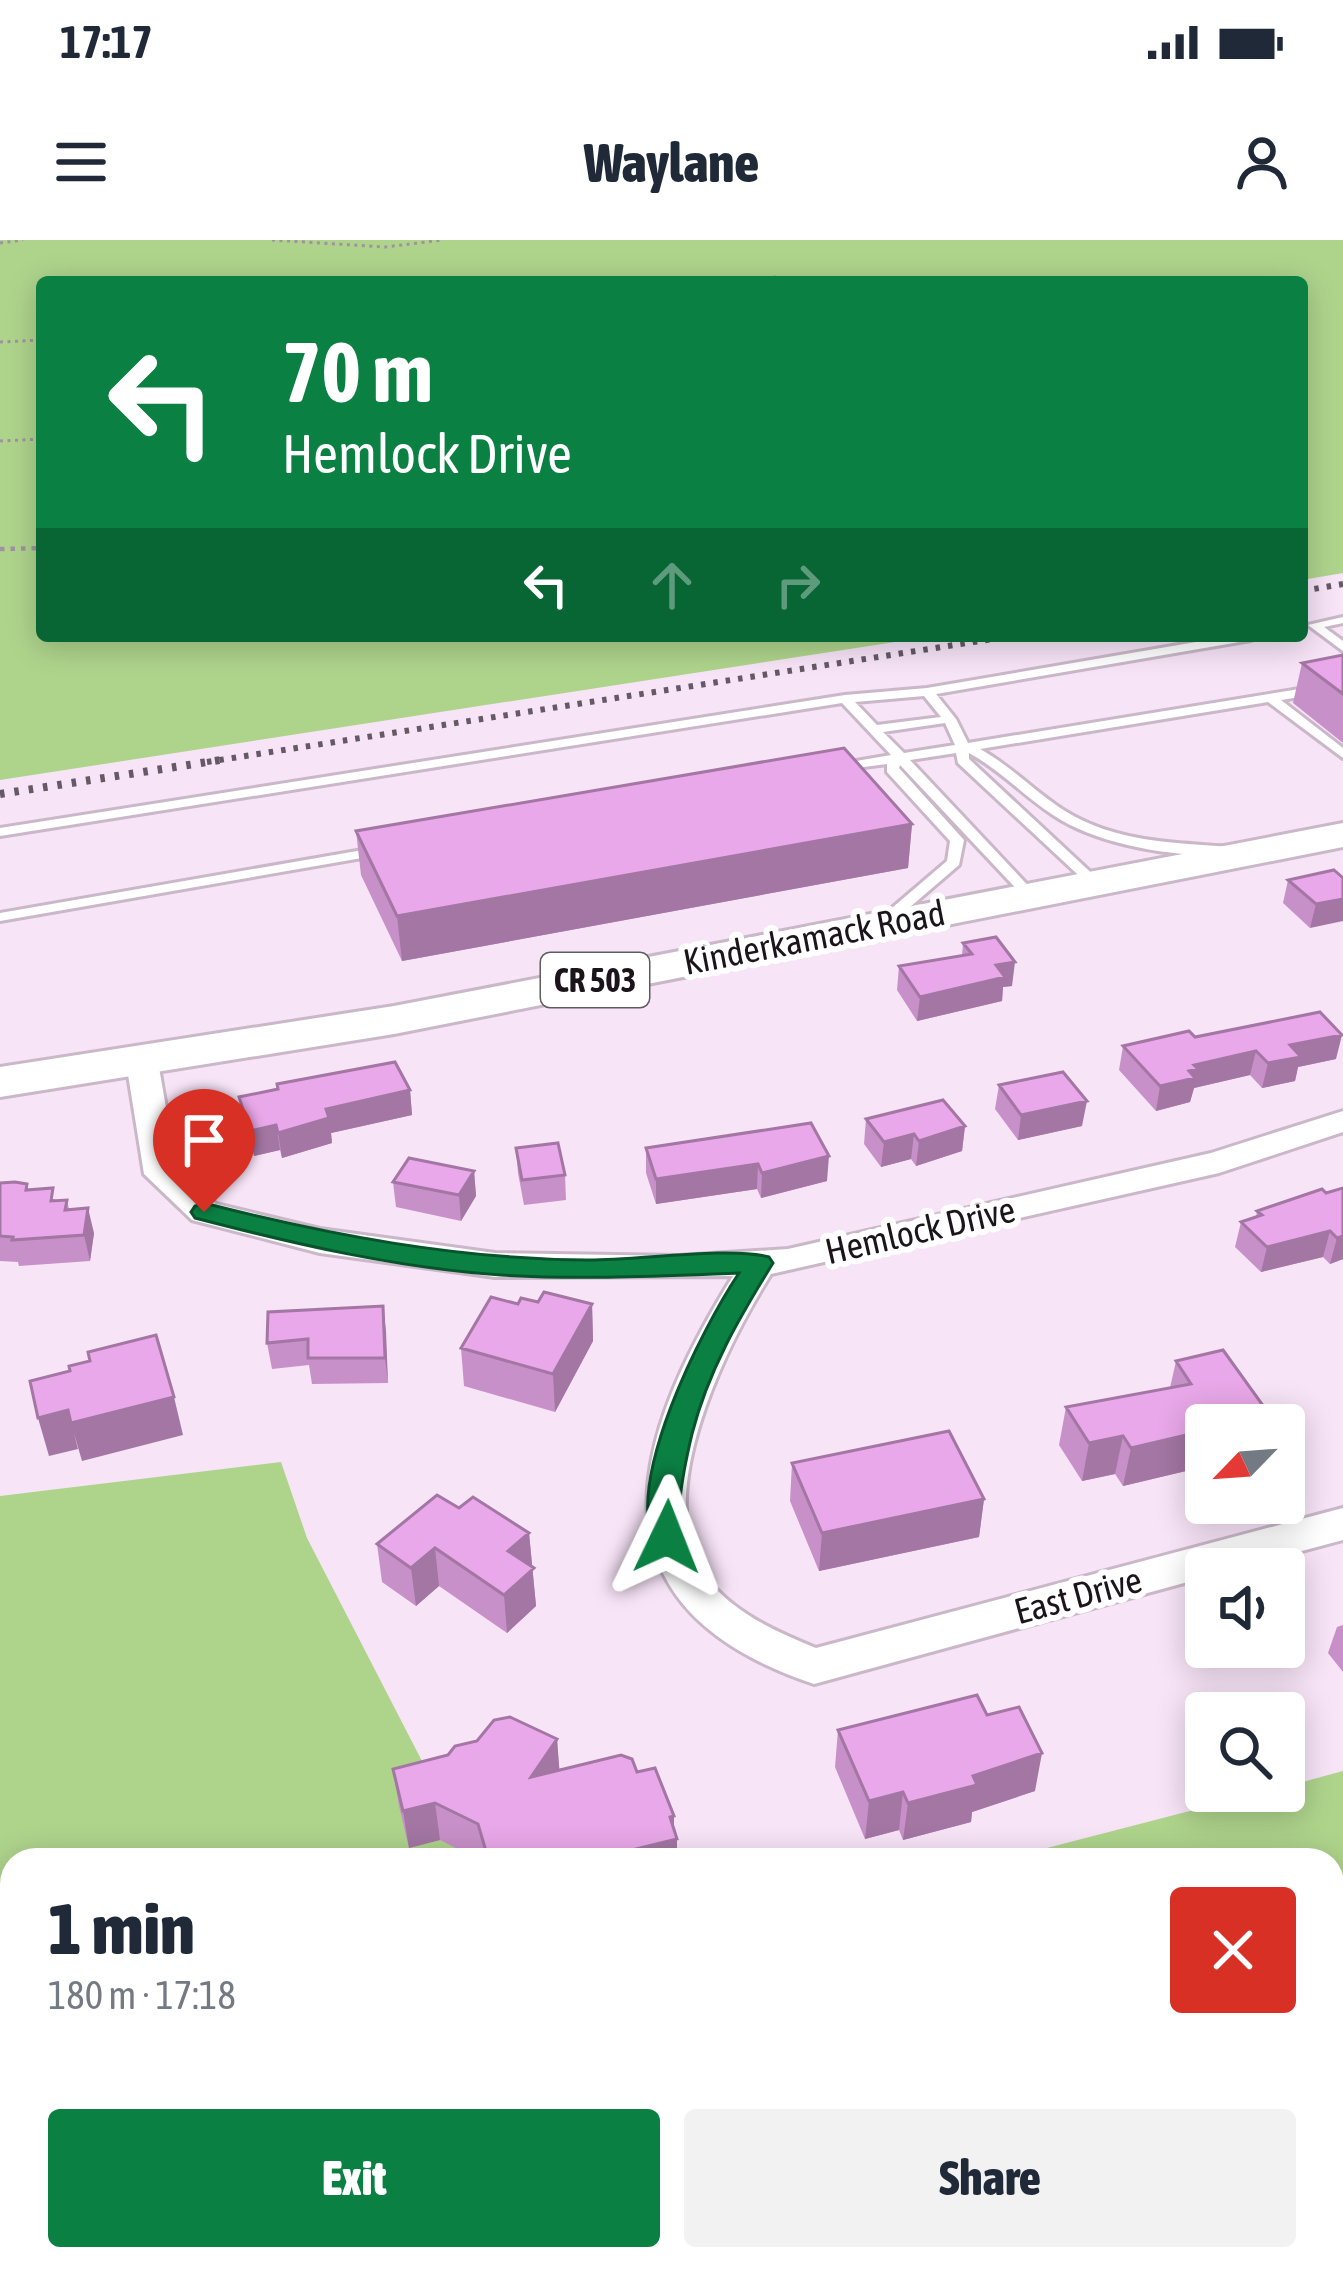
<!DOCTYPE html>
<meta charset="utf-8">
<style>
:root{--surface:#fff;--page:#f2f2f3;--text:#1f2937;--muted:#747a83;--accent:#0b8043}
body{margin:0;font-family:"Asap Condensed",sans-serif;background:var(--page);color:var(--text);height:100vh;display:flex;flex-direction:column;font-size:45px;white-space:nowrap}
*{box-sizing:border-box;margin:0}
p{font-size:39px;color:var(--muted)}
.icon{flex:none;width:66px;height:66px;fill:none;stroke:currentColor;stroke-width:2;stroke-linecap:round;stroke-linejoin:round}
.map{position:relative;flex:1;overflow:hidden}
.side{position:absolute;left:0px;top:1608px;width:1344px;height:423px;display:flex;flex-direction:column;background:var(--surface);border-radius:36px 36px 0 0;box-shadow:0 6px 30px #0003}
.side>*{flex:none}
.top-card{position:absolute;left:36px;top:36px;width:1272px;height:366px;border-radius:12px;box-shadow:0 6px 30px #0003;background:#0b8043;color:#fff;overflow:hidden}
.needle{width:78px;rotate:245deg}
.buttons{position:absolute;left:1185px;top:1164px;display:grid;gap:24px}
.buttons a{display:grid;place-items:center;width:120px;height:120px;border-radius:12px;background:var(--surface);box-shadow:0 6px 30px #0003;font-size:60px}
.pin{position:absolute;display:grid;place-items:center;width:102px;height:102px;color:#fff;margin:-123px -51px;border-radius:50% 50% 50% 0;rotate:-45deg;box-shadow:0 0 12px #0007}
.pin .icon{rotate:45deg}
.me{position:absolute;width:132px;margin:-66px;rotate:2deg;stroke-linejoin:round;filter:drop-shadow(0 0 9px #0008)}
.turn{display:flex;align-items:center;gap:42px;height:252px;padding:0 48px;font-size:54px}
.turn .icon{width:156px;height:156px;stroke-width:2.5}
.turn b{display:block;font-size:84px;line-height:102px}
.lanes{display:flex;align-items:center;height:114px;padding:0 48px;background:#0003;justify-content:center;gap:60px;direction:ltr}
.lanes .off{opacity:.35}
.round{display:grid;place-items:center;flex:none;width:126px;height:126px;border-radius:12px;background:var(--page)}
.overview{display:flex;align-items:center;justify-content:space-between;height:204px;padding:0 48px}
h1{font-size:72px;font-weight:800;line-height:90px}
.cta{display:flex;gap:24px;margin-top:auto;padding:24px 48px}
.cta a{flex:1;height:138px;border-radius:12px;background:var(--accent);color:#fff;font-size:48px;font-weight:800;line-height:138px;text-align:center}
.cta a+a{background:var(--page);color:var(--text)}
.status{display:flex;justify-content:space-between;align-items:center;height:84px;padding:0 60px;background:var(--surface);direction:ltr}
.status svg{height:33px;fill:currentColor}
header{display:flex;justify-content:space-between;align-items:center;height:156px;padding:0 48px;background:var(--surface);font-size:54px;font-weight:800}
.map>svg:first-child{display:block}
.green{fill:#aed48c}
.lines{fill:none;stroke-linecap:round;stroke-linejoin:round}
.lane-casing{stroke:#cab8c9;stroke-width:6}
.street-casing{stroke:#cab8c9;stroke-width:6}
.primary-casing{stroke:#cab8c9;stroke-width:6}
.path-far1{stroke:#a092a0;stroke-width:3;stroke-dasharray:3 4.5;stroke-linecap:butt}
.path{stroke:#a092a0;stroke-width:4.5;stroke-dasharray:4.5 6;stroke-linecap:butt}
.lane{fill:#fff;fill-rule:evenodd}
.street{fill:#fff;fill-rule:evenodd}
.primary{fill:#fff;fill-rule:evenodd}
.rail-far1{stroke:#645964;stroke-width:6;stroke-dasharray:4.5 8;stroke-linecap:butt}
.rail{stroke:#645964;stroke-width:8;stroke-dasharray:4.5 10;stroke-linecap:butt}
.wall{fill:#c890c8}
.shaded-wall{fill:#a376a3}
.building{fill:#e9a8e9;stroke:#a376a3;stroke-width:3}
.route{fill:#0b8043;stroke:#07532c;stroke-width:3}
.labels{text-anchor:middle;dominant-baseline:central;stroke-width:12;stroke-linejoin:round;paint-order:stroke}
.shield{fill:#fff;stroke:#5f5b5f;stroke-width:3}
.shield-label{font-size:33px;font-weight:bold;fill:#1b151b}
.street-label{font-size:36px;fill:#1b151b;stroke:#fff}
</style>
<div class="status"><b>17:17</b><svg viewBox="0 0 49 12"><path d="M0 12V9h3v3zM5 12V6h3v6zM10 12V3h3v9zM15 12V0h3v12zM26 1h20v11H26zM47 4h2v5h-2z"/></svg></div>
<header><svg class="icon" aria-label="menu" viewBox="0 0 24 24"><path d="M4 6h16M4 12h16M4 18h16"/></svg>Waylane<svg class="icon" aria-label="person" viewBox="0 0 24 24"><circle cx="12" cy="8" r="4"/><path d="M4 21q1-7 8-7t8 7"/></svg></header>
<div class="map">
<svg width="1343" height="2029" viewBox="0 0 1343 2029">
<rect width="100%" height="100%" fill="#f7e4f7"/>
<path class="green" d="M0,0H1343V333L1302,340V42H42V396H934L0,540Z
M281,1222L307,1298L473,1620H12V2019H1332V1620H1001L1267,1551H1284V1547L1343,1531V2029H0V1256Z"/>
<g class="lines">
<g class="lane-casing">
<path id="lane" d="M1343,377V383L1324,387L1343,401V411L1308,385Z
M1231,396H1257L1251,400L936,454L956,479L968,503L1343,442V450L1281,460L1343,508V518L1268,462L980,509C1011,526 1035,552 1065,571C1115,602 1174,603 1231,607L1236,608V614C1181,619 1099,606 1053,575C1024,556 1000,530 969,513V519L1101,642L1099,645H1089L958,523L956,513L910,520L1036,654L1034,657H1024L900,525L899,528L964,600L959,625L889,685L884,686L877,682L879,679L947,621L950,601L887,532V524L833,531V525L891,515L842,463L0,596V588L845,455L927,448ZM924,456L941,477L877,485L855,462ZM945,483L955,505L904,513L883,492Z
M380,607L385,608V614L0,681V673Z"/>
</g>
<g class="street-casing">
<path id="street" d="M142,812L158,822L177,930L216,964L320,989L495,1013L679,1016L788,1009L1211,913L1343,871V892L1219,933L771,1034C727,1105 648,1258 707,1338C733,1373 777,1392 816,1408L1343,1268V1300L1235,1329H1206V1337L814,1444C584,1367 628,1205 733,1036L495,1037L320,1013L192,980L144,934L126,822Z"/>
</g>
<g class="primary-casing">
<path id="primary" d="M1343,583V607L394,794L0,857V827L394,766Z"/>
</g>
<path class="path-far1" d="M272,0L385,7L443,0
M0,3L23,0
M743,42L775,37L799,42
M0,102L42,100
M0,201L42,199"/>
<path class="path" d="M0,309L42,308"/>
<use href="#lane" class="lane"/>
<use href="#street" class="street"/>
<use href="#primary" class="primary"/>
<path class="rail-far1" d="M1302,351L1343,344
M207,522L1012,396"/>
<path class="rail" d="M0,554L227,519"/>
</g>
<path class="wall" d="M1343,415V503L1293,463L1302,423Z
M912,584L908,628L402,721L361,635L356,591Z
M1334,630L1310,688L1283,663L1288,640Z
M963,703L1012,746L1003,747L1002,761L917,781L897,750L899,726L962,716Z
M1195,797L1336,819L1298,827L1295,841L1262,848L1250,835L1194,848L1190,862L1156,871L1119,830L1123,806Z
M999,845L1082,886L1018,900L995,869Z
M410,850L412,875L331,893L332,903L282,918L280,910L254,916L244,882L239,857Z
M866,879L965,886L962,911L916,926L911,919L881,927L864,904Z
M811,883L827,941L761,958L757,949L656,964L646,933V908Z
M516,908L565,935L566,960L524,965L518,933Z
M474,931L476,956L461,981L396,967L393,942Z
M0,943L28,950L56,960H67L69,969L94,993L90,1021L19,1026L18,1022L0,1021Z
M1343,948V1019L1330,1024L1323,1017L1261,1032L1235,1007L1241,982L1256,977L1257,971Z
M538,1062L592,1064L593,1101L555,1172L464,1146L461,1108L518,1064Z
M383,1066L388,1143L312,1144L309,1125L272,1129L267,1103Z
M1176,1121L1272,1178L1270,1185H1206V1237L1192,1240L1186,1231L1123,1246L1115,1234L1082,1241L1059,1205L1066,1167L1170,1148Z
M792,1223L984,1259L979,1297L819,1331L790,1261Z
M459,1268L529,1293L536,1366L507,1393L439,1346L416,1366L382,1342L377,1304Z
M1343,1385V1432L1328,1413L1337,1387Z
M987,1475L1035,1551L972,1572L971,1582L903,1600L899,1590L865,1599L835,1527L838,1490Z
M557,1499L559,1530L637,1532L674,1591L677,1599V1620H479L440,1600L409,1608L399,1566L393,1529Z"/>
<path class="shaded-wall" d="M912,584L908,628L402,721L397,676Z
M1343,659V681L1310,688L1316,664Z
M1015,722L1012,746L1003,747L1002,761L917,781L920,757L996,725Z
M1342,795L1336,819L1298,827L1295,841L1262,848L1268,823L1290,805Z
M1256,811L1250,835L1194,848L1190,862L1156,871L1160,846L1189,831L1194,825Z
M410,850L412,875L331,893L332,903L282,918L278,893L326,869Z
M1087,861L1082,886L1018,900L1021,875Z
M276,885L280,910L254,916L250,891Z
M965,886L962,911L916,926L919,901Z
M914,894L911,919L881,927L884,902Z
M829,916L827,941L761,958L762,933Z
M758,924L757,949L656,964V939Z
M474,931L476,956L461,981L459,955Z
M88,968L94,993L90,1021L84,995Z
M1330,991L1323,1017L1261,1032L1267,1007Z
M1343,996V1019L1330,1024L1337,998Z
M592,1064L593,1101L555,1172L553,1134Z
M383,1066L386,1091L388,1143L385,1118Z
M174,1157L183,1195L82,1221L71,1183Z
M68,1170L78,1209L49,1216L38,1178Z
M1272,1178L1270,1185H1239Z
M1195,1193L1186,1231L1123,1246L1131,1208Z
M1123,1196L1115,1234L1082,1241L1089,1203Z
M1206,1201V1237L1192,1240L1201,1202Z
M984,1259L979,1297L819,1331L822,1293Z
M529,1293L536,1366L507,1393L504,1355L508,1311Z
M435,1308L439,1346L416,1366L411,1328Z
M557,1499L560,1537H531Z
M1042,1513L1035,1551L972,1572L971,1582L903,1600L908,1563L973,1536Z
M903,1552L899,1590L865,1599L869,1561Z
M435,1563L440,1600L409,1608L403,1571Z
M674,1576V1600L677,1599V1620H591Z"/>
<path class="building" d="M1343,415V454L1302,423Z
M844,508L912,584L397,676L356,591Z
M1334,630L1343,638V659L1316,664L1288,640Z
M996,697L1015,722L996,725L1005,737L920,757L899,726L972,714L963,703Z
M1320,772L1342,795L1290,805L1301,817L1268,823L1256,811L1194,825L1198,829L1189,831L1195,838L1160,846L1123,806L1189,791L1195,797Z
M395,822L410,850L326,869L329,878L278,893L276,885L250,891L239,857L278,849L277,844Z
M1063,832L1087,861L1021,875L999,845Z
M943,860L965,886L919,901L914,894L884,902L866,879Z
M811,883L829,916L762,933L758,924L656,939L646,908Z
M558,903L565,935L522,940L516,908Z
M409,918L474,931L459,955L393,942Z
M15,942L27,944L26,950L53,948L51,961L67,960L65,970L88,968L84,995L12,1000L13,997L0,996V943Z
M1343,948V996L1337,998L1330,991L1267,1007L1241,982L1262,975L1257,971L1322,949L1326,953Z
M544,1052L592,1064L553,1134L461,1108L491,1057L518,1064L521,1058L538,1062Z
M383,1066L385,1118H308V1099L267,1103L268,1072Z
M156,1095L174,1157L71,1183L68,1170L38,1178L30,1141L70,1131L69,1126L90,1121L88,1112Z
M1223,1110L1272,1178L1240,1185H1206V1201L1201,1202L1195,1193L1131,1208L1123,1196L1089,1203L1066,1167L1191,1144L1176,1121Z
M949,1191L984,1259L822,1293L792,1223Z
M437,1255L459,1268L473,1257L529,1293L508,1311L534,1328L504,1355L435,1308L411,1328L377,1304Z
M977,1455L987,1475L1019,1467L1042,1513L973,1536L977,1545L908,1563L903,1552L869,1561L838,1490Z
M510,1477L557,1499L531,1537L621,1515L632,1519L637,1532L655,1528L674,1576L670,1577L677,1599L591,1620H493L488,1618L478,1584L435,1563L403,1571L393,1529L448,1515L455,1506L477,1501L494,1480Z"/>
<path class="route" d="M204,963C329,995 456,1019 586,1020C634,1021 728,1006 769,1017L773,1023C739,1078 708,1131 692,1194C687,1215 682,1238 680,1260C679,1276 686,1291 678,1306H656C622,1243 703,1087 739,1033C659,1036 580,1040 501,1035C397,1028 295,1004 195,978L191,972L195,966Z"/>
<g class="labels">
<rect class="shield" x="541" y="713" width="108" height="54" rx="9"/>
<g class="shield-label">
<text x="595" y="740">CR 503</text>
</g>
<g class="street-label">
<text transform="translate(814 697) rotate(-11)">Kinderkamack Road</text>
<text transform="translate(920 990) rotate(-13)">Hemlock Drive</text>
<text transform="translate(1078 1355) rotate(-15)">East Drive</text>
</g>
</g>
</svg>
<div class="buttons">
<a><svg class="needle" viewBox="-14 -14 28 28"><path d="M0-13l5 13h-10z" fill="#e53935"/><path d="M0 13l5-13h-10z" fill="#747a83"/></svg></a>
<a><svg class="icon" aria-label="sound" viewBox="0 0 24 24"><path d="M4 9h4l5-4v14l-5-4H4zM17 9q2 3 0 6"/></svg></a>
<a><svg class="icon" aria-label="search" viewBox="0 0 24 24"><circle cx="10" cy="10" r="6"/><path d="M15 15l6 6"/></svg></a>
</div>
<div class="pin" style="left:204px;top:972px;background:#d93025"><svg class="icon" aria-label="arrive" viewBox="0 0 24 24"><path d="M6 21V4h12l-3 4 3 4H6"/></svg></div>
<svg class="me" style="left:667px;top:1297px" viewBox="-20 -20 40 40"><path d="M0-17L14 15 0 8-14 15z" fill="#0b8043" stroke="#fff" stroke-width="4"/></svg>
<div class="top-card">
<div class="turn"><svg class="icon" aria-label="left" viewBox="0 0 24 24"><path d="M17 20v-9H6M10 6l-5 5 5 5"/></svg><div><b>70 m</b>Hemlock Drive</div></div>
<div class="lanes"><svg class="icon" aria-label="left" viewBox="0 0 24 24"><path d="M17 20v-9H6M10 6l-5 5 5 5"/></svg><svg class="icon off" aria-label="ahead" viewBox="0 0 24 24"><path d="M12 20V5M6 11l6-6 6 6"/></svg><svg class="icon off" aria-label="right" viewBox="0 0 24 24"><path d="M7 20v-9h11M14 6l5 5-5 5"/></svg></div>
</div>
<section class="side">
<div class="overview"><div><h1>1 min</h1><p>180 m · 17:18</p></div><a class="round" style="background:#d93025;color:#fff"><svg class="icon" aria-label="close" viewBox="0 0 24 24"><path d="M6 6l12 12M18 6L6 18"/></svg></a></div>
<div class="cta"><a>Exit</a><a>Share</a></div>
</section>
</div>
